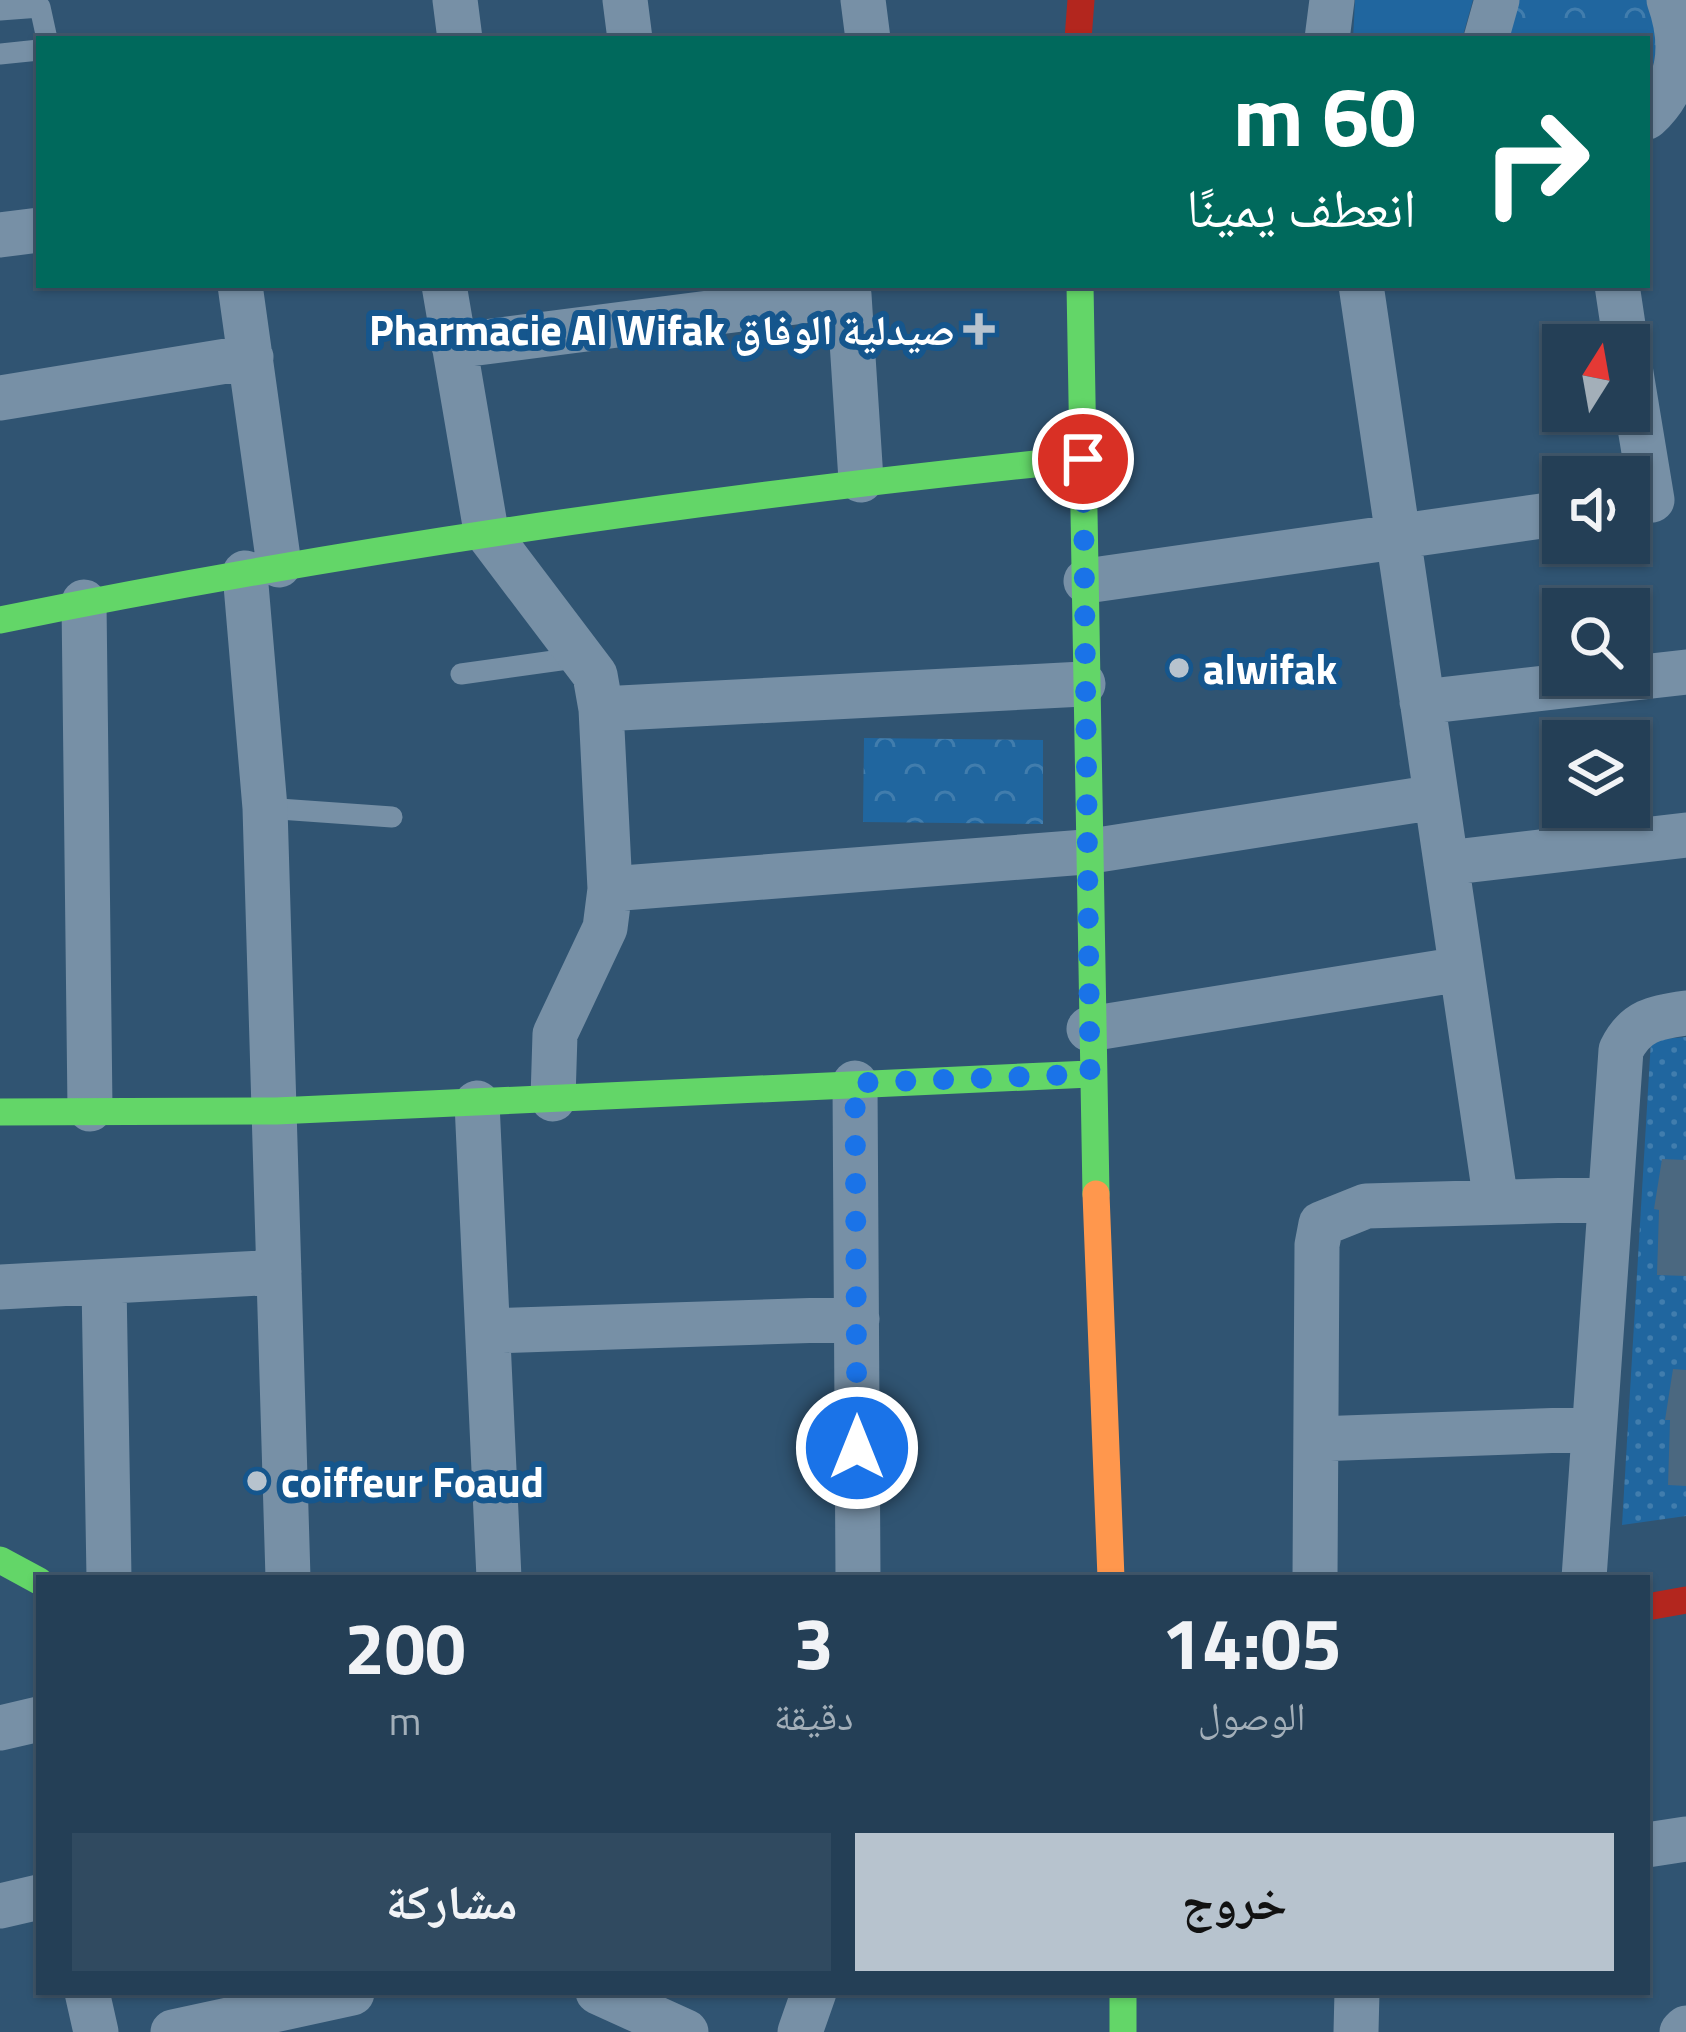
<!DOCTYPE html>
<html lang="ar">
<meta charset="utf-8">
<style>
:root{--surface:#243f56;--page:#304a60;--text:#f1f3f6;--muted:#a3afb9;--line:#41586c;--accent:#b7c3ce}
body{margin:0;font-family:"Titillium Web","Noto Naskh Arabic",sans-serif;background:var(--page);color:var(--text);direction:rtl;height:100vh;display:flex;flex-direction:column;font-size:45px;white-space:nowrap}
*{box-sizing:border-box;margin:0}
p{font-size:39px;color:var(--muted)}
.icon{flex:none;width:66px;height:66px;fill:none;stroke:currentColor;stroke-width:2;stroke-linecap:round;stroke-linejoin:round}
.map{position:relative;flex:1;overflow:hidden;direction:ltr}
.side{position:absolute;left:36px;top:1575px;width:1614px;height:420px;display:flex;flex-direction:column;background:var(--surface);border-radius:0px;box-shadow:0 3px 9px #0004,0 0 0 3px var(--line);direction:rtl}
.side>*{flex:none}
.hud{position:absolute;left:36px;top:36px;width:1614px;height:252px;border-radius:0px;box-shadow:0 3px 9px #0004,0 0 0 3px var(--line);direction:rtl;background:#00695c;color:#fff;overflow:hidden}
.needle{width:78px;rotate:11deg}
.controls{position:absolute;left:1542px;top:324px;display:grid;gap:24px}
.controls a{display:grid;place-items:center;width:108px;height:108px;border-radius:0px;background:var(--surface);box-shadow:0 3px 9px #0004,0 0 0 3px var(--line);font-size:60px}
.pin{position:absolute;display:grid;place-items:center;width:102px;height:102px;color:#fff;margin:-51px;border:6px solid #fff;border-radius:50%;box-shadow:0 3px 12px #0007}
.me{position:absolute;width:132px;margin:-66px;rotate:0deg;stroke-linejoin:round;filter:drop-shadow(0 0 9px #0008)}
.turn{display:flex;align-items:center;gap:42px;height:252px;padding:0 36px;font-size:54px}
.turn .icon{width:156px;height:156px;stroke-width:2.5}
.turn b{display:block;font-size:84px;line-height:102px}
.eta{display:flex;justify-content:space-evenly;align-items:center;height:204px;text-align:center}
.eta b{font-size:72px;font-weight:700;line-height:84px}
.action{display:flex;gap:24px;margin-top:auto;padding:24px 36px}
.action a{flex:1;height:138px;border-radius:0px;background:var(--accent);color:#111;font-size:48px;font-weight:700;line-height:138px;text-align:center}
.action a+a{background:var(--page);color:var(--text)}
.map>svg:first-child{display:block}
.grass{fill:#20669f}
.forest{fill:url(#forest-crowns)}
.garden{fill:url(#garden-dots)}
.building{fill:#4b6880}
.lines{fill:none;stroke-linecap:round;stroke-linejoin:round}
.lane{stroke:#7790a6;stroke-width:21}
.street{stroke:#7790a6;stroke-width:45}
.fast{stroke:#63d668;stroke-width:27}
.slow{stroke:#ff974d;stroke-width:27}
.jam{stroke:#b3261e;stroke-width:27}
.route{stroke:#1a73e8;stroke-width:21;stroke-dasharray:0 37.8}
.poi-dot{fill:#b7c3ce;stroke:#15568d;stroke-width:4.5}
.labels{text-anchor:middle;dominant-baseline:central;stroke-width:12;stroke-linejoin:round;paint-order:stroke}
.poi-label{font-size:42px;font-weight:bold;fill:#fff;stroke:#15568d;text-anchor:start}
</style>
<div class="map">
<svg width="1686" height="2032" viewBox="0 0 1686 2032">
<defs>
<pattern id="forest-crowns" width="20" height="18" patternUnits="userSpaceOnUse" patternTransform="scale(3)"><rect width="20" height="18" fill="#20669f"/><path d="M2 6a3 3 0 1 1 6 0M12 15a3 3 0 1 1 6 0" fill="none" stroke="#417dad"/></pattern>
<pattern id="garden-dots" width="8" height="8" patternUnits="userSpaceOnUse" patternTransform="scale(3)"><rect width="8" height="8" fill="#20669f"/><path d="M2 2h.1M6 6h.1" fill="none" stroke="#417dad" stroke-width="1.8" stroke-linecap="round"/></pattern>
</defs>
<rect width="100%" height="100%" fill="#305472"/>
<path class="grass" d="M1355,0H1473L1462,39H1353Z"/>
<path class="forest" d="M1516,0H1653L1662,20L1647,97V39H1504Z
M864,738L1043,740V824L863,822Z"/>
<path class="garden" d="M1686,1037V1516L1622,1525L1651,1040Z"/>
<path class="building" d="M1662,1159L1686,1160V1276L1657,1275L1659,1210L1654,1209Z
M1673,1369L1686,1370V1486L1668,1485L1670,1420H1665Z"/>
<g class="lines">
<path class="lane" d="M0,10L40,7L47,39
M0,54L39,50
M461,674L582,657
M265,808L392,817"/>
<path class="street" d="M455,0L460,39
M625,0L630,39
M863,0L868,39
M1327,39L1332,0
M1486,39L1497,0
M1647,117C1682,85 1684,42 1669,0
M0,235L39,230
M240,285L279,565
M444,285L486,531L595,675L601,709L610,889L605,928L555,1034L553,1099
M1361,285L1496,1202
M1617,285L1626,345
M454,346L849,295L861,480
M1629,361L1652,500
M0,398L251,357
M245,573L265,808L288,1578
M1086,581L1563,513
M84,602L90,1109
M1422,702L1686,672
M601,709L1083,684
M1446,863L1686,835
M610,889L1085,852L1436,797
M1089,1029L1461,969
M855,1083L858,1578
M477,1103L499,1578
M104,1283L109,1578
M0,1287L279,1272
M489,1331L857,1319
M1316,1439L1594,1429
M1315,1578L1317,1245L1321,1224L1366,1206L1609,1199
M1584,1578L1621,1050C1635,1021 1655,1017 1686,1013
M0,1728L39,1719
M1647,1845L1686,1839
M0,1906L39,1897
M87,1992L96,2032
M598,1992L686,2032
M173,2032L352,1993
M800,2032L814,1992
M1356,2032L1357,1992
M1682,2032L1686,2028"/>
<path class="fast" d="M1080,285L1096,1194
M0,620C359,547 719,496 1083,459
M0,1112L276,1111L1090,1074
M0,1560L39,1581
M1123,1992V2032"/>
<path class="slow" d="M1096,1194L1111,1578"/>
<path class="jam" d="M1078,39L1081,0
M1647,1607L1686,1600"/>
</g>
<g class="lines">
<path class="route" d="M857,1448L855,1083L1090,1074L1083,459"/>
</g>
<g class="poi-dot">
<path d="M973 311h12v12h12v12h-12v12h-12v-12h-12v-12h12z"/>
<circle cx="1179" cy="668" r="12"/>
<circle cx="257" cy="1481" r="12"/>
</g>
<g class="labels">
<g class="poi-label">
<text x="955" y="329" text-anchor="end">Pharmacie Al Wifak صيدلية الوفاق</text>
<text x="1203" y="668">alwifak</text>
<text x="281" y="1481">coiffeur Foaud</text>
</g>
</g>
</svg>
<div class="controls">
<a><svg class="needle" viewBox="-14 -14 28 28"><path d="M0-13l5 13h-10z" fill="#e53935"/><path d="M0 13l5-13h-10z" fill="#a3afb9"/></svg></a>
<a><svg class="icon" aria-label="sound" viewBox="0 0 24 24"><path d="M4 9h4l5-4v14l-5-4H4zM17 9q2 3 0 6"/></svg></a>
<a><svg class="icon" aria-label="search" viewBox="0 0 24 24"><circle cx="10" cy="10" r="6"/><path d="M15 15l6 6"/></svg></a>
<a><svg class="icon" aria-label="layers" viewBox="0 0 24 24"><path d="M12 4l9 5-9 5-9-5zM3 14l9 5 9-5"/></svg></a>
</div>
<div class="pin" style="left:1083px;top:459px;background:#d93025"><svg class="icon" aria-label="arrive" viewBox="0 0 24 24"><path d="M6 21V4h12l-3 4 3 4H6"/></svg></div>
<svg class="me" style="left:857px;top:1448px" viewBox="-20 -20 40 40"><circle r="17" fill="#1a73e8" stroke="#fff" stroke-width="3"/><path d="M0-11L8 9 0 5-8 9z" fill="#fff"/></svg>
<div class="hud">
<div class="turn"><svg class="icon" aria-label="right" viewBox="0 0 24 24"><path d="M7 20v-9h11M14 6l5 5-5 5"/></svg><div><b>60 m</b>انعطف يمينًا</div></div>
</div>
<section class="side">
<div class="eta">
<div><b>14:05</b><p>الوصول</p></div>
<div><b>3</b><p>دقيقة</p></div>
<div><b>200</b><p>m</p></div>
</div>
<div class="action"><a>خروج</a><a>مشاركة</a></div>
</section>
</div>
